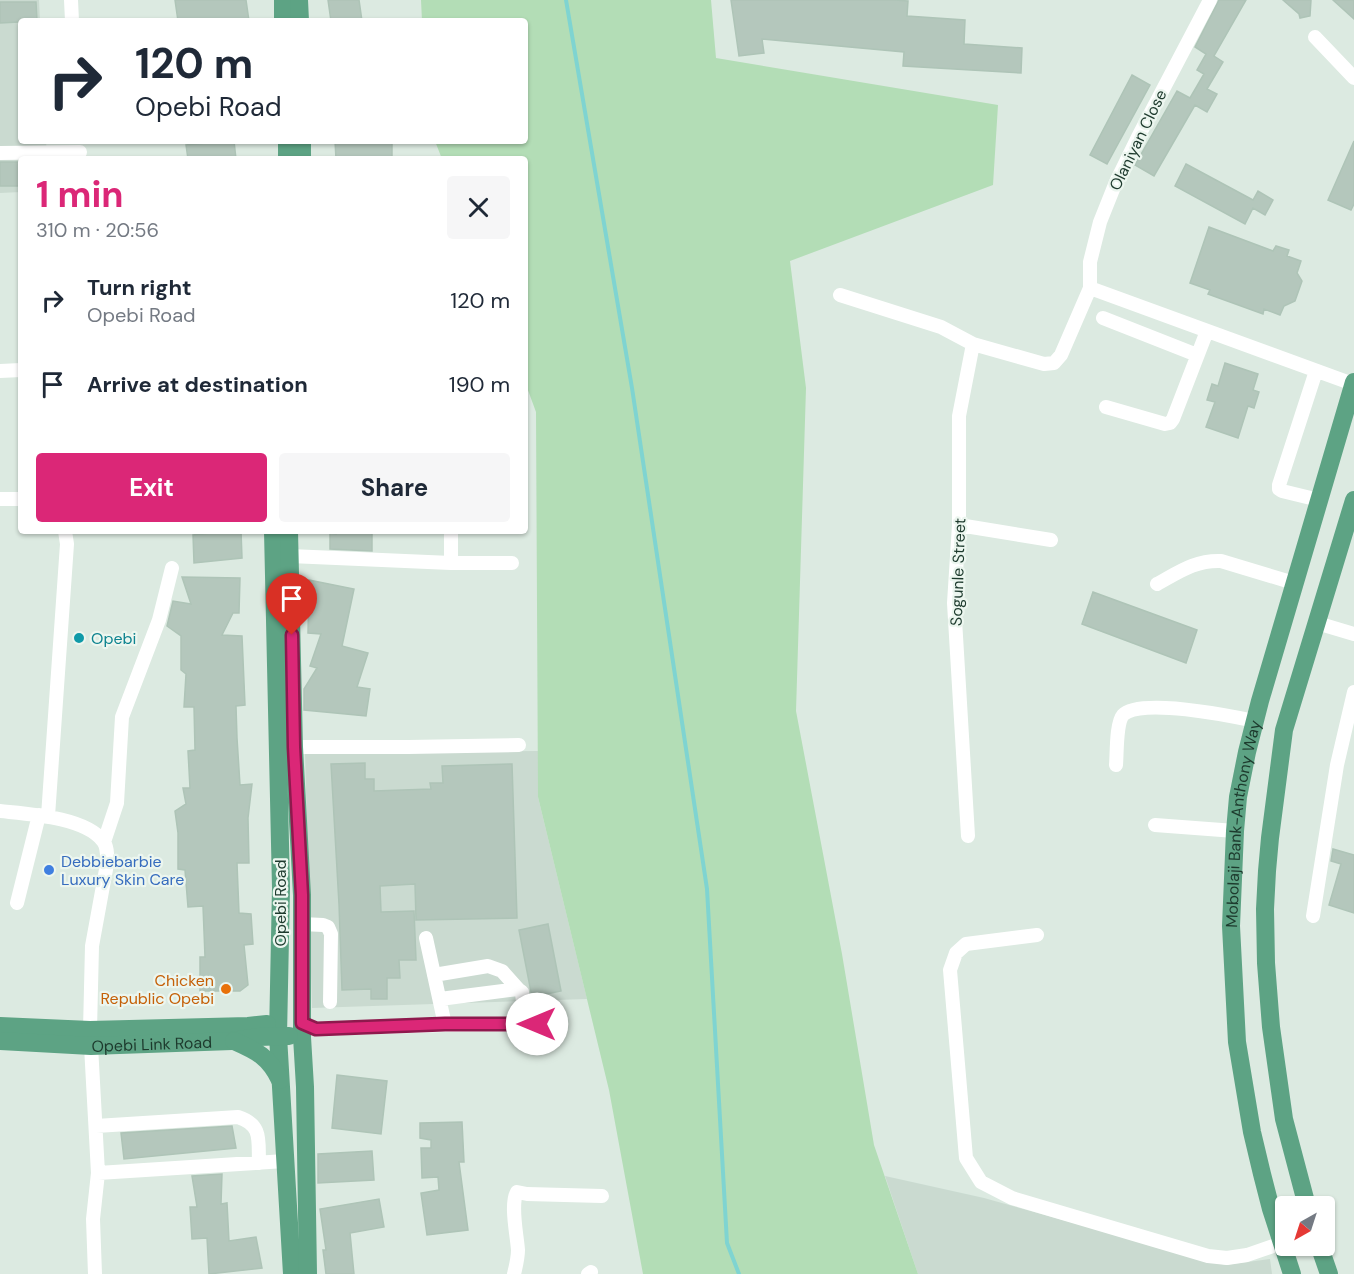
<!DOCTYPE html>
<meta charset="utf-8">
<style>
:root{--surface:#fff;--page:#f6f6f7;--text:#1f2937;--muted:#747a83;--accent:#db2777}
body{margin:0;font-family:"DM Sans",sans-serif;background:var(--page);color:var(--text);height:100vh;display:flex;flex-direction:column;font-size:22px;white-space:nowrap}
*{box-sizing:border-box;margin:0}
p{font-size:20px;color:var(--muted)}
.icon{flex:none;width:33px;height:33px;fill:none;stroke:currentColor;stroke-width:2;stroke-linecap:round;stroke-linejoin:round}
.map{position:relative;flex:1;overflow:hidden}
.sheet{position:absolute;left:18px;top:156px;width:510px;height:378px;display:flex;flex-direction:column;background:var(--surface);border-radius:6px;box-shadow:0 2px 4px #0004}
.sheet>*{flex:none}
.banner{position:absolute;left:18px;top:18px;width:510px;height:126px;border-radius:6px;box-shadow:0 2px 4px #0004;background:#fff;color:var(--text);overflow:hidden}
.needle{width:39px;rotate:219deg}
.tools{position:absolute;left:1275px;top:1196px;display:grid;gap:12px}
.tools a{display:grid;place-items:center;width:60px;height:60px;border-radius:6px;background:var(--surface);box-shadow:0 2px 4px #0004;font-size:30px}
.pin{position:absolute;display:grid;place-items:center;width:51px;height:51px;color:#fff;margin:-62px -26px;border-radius:50% 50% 50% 0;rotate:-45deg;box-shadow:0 0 6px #0007}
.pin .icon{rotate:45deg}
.me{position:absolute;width:66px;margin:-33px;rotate:270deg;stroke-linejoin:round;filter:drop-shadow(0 0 4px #0008)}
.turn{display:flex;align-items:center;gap:21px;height:126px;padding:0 18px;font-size:27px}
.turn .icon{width:78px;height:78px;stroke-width:2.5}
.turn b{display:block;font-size:42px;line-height:51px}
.round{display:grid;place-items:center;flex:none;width:63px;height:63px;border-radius:6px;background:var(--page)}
.summary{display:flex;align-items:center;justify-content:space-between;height:102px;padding:0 18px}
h1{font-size:36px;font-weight:700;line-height:45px;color:var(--accent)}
.primary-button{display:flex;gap:12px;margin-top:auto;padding:12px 18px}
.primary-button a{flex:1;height:69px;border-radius:6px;background:var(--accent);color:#fff;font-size:24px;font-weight:700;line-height:69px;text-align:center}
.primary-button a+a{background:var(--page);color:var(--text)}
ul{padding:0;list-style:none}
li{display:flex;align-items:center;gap:18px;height:84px;padding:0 18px}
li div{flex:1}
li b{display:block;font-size:22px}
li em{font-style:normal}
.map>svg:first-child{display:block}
.built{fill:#cadad0}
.green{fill:#b3ddb6}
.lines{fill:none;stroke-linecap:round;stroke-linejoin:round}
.stream{stroke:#7fd4d1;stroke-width:4}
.building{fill:#b4c7bc;stroke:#aec4b7;stroke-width:1.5}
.minor{stroke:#fff;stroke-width:14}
.major{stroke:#5da384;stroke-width:18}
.route-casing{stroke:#8e194d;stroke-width:15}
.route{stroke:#db2777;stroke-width:10}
.culture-dot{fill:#0f9aa8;stroke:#ecf6ef;stroke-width:2}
.shop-dot{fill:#3f7fe0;stroke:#ecf6ef;stroke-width:2}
.food-dot{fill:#e8710a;stroke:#ecf6ef;stroke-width:2}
.labels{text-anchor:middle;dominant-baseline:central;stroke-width:4.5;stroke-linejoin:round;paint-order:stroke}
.street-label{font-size:16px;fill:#1d3a2d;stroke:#ecf6ef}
.culture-label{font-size:16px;fill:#0d838f;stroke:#ecf6ef;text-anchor:start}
.shop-label{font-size:16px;fill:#366cbe;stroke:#ecf6ef;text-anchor:start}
.food-label{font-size:16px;fill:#c56008;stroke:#ecf6ef;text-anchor:end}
</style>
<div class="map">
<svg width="1354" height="1274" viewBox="0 0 1354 1274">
<rect width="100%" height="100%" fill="#dceae1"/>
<path class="built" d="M0,0H39L40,21H21V141H46L47,159H21V192L0,193Z
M538,751V797L587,999L312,1008L305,753Z
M885,1176L984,1198L1225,1265L1270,1259L1272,1274H918Z"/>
<path class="green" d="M421,0H711L716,58L998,105L993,185L790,261L806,388L796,711L842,954L874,1145L918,1274H643L609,1090L538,797L536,412L525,382V159H442L435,141H525V21H422Z"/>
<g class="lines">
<path class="stream" d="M566,0L632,388L707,889L727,1243L739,1274"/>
</g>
<path class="building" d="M175,0H246L249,21H178Z
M328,0H359L362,21H331Z
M731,0H895L908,1L907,16L965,20L964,44L1022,48L1021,73L903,66L904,52L762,39L764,53L739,56Z
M1219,0H1246L1214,56L1223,62L1207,89L1217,94L1207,112L1195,105L1154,176L1135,165L1177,91L1190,98L1204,74L1197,70L1206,54L1195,47Z
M1283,0H1311L1310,16L1300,18L1299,14Z
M1333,0H1354V19Z
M0,2H36L37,21L0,23Z
M1132,75L1150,85L1107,164L1090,155Z
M225,141H234L236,159H188L186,145Z
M335,141H392V159H336Z
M1354,141V204L1351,210L1328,200Z
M0,162H21V186H0Z
M1186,164L1253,200L1258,191L1273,200L1265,215L1253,208L1245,224L1175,186Z
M1209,227L1273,251L1276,246L1289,250L1287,256L1301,261L1297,273L1302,281L1295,301L1284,306L1280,315L1264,309L1263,314L1208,294L1210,290L1190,283Z
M1225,363L1258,374L1253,390L1259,392L1254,408L1248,406L1238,438L1206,427L1215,402L1207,400L1212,384L1218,386Z
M227,531H241L242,558L194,563L193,535Z
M336,531H372V551L330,549V533L336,534Z
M182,577L240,578L239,613H233L222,635L242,636L245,705L236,706L237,738L240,785L252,784L248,818L249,863H237L239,913L251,914L253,944L244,945L248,985L240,991H200V957H205L203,906L188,907L185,870L178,869V833L175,811L186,804L183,788H190L188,751L195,750L194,707H184L186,674L181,670V636L167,626L173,601L191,604Z
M309,580L354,589L342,646L368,653L357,687L370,689L366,716L304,710V689L317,668L310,666L321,634L308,633Z
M1093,592L1197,630L1186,663L1082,624Z
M365,763V779H374V791L431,789L430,783H443L442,766L512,764L517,918L416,920L415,884L380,886L381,912L414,911L416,960H399L400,978H387V999H371V989L342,990L339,904L331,764Z
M1333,849L1354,855V913L1329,905L1341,864L1331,861Z
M548,924L561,991L532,997L519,930Z
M337,1075L387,1081L381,1134L332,1128Z
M462,1122L464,1162H459L468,1230L427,1235L421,1193L439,1190L438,1177L422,1178L421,1148H431V1140L420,1138V1123Z
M232,1126L236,1148L124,1159L121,1133Z
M372,1151L374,1180L318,1183V1154Z
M222,1174L221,1204L227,1203L229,1241L256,1237L262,1268L209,1274L207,1238L192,1239L190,1207H197L192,1176Z
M379,1199L384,1227L350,1233L354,1274H326L323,1250H326L320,1209Z"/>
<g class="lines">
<path class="minor" d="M71,0L72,21
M1315,37L1354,78
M0,153L80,152
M1090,288L1353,384
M840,295L941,327L973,344L1044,364L1054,363L1061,355L1090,288V262L1100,222L1116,182L1138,137L1210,0
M1103,318L1197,355
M0,371L21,370
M1316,371L1279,485V489L1282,491L1319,500
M1106,407L1165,424L1170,423L1173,419L1207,331
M0,499H21
M959,525L1051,540
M451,531V563
M290,556L451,563H512
M1157,584C1179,572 1195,560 1221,561L1294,583
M1317,623L1354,634
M294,747H408L519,745
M1116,765C1117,754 1116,723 1123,715C1139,697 1231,716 1255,721
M0,811C28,814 85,817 103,841C108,847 107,856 107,864L92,946L90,1030
M48,816L67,544L65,531
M1155,825L1235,831
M968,836L954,603L959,525V416L973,344
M104,842L117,803L122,717L159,620L172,568
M17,903L39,815
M1313,916L1337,765L1354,692
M302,924L323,925L328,927L331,934L330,1002
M1037,935L966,944L956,953L950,970L966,1158L981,1182L1012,1198L1208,1256L1227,1258L1247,1255L1282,1243
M426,938L445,1025
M434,975L488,966L502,971L518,989
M440,999L518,989L522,992L525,1024
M302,1023L316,1029L445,1025L537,1024
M91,1046L98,1173L93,1219L95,1274
M96,1126L238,1117C263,1125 258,1141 259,1163
M98,1173L285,1161
M514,1274C516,1266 518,1258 518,1250C517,1235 510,1204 517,1192L527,1194L602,1196
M588,1274L591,1272"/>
<g class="major">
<path d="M283,0V21"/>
<path d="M299,0L300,21"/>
<path d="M287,141V159"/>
<path d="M302,159V141"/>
<path d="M273,531L281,888L278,1036L292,1274"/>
<path d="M289,531L294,747L302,895V1037L305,1087L308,1274"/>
<path d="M0,1026L90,1030L248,1026L267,1024"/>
<path id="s1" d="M0,1041L91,1046L232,1041L258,1037L289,1036"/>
<path d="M234,1041C257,1051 269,1057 280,1080"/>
<path d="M1307,1206L1284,1119L1271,1027L1266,963L1265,909L1267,871L1270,838L1284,730L1354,500"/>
<path d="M1319,1245L1329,1274"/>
<path id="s2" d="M1292,1274L1271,1209L1262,1174L1252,1132L1237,1042L1231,926L1235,831L1238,797L1247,752L1260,701L1354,382"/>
</g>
</g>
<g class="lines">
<g class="route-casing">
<path id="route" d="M292,635L294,747L302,895V1023L316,1029L445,1024H537"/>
</g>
<use href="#route" class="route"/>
</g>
<circle class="culture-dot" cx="79" cy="638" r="6"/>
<circle class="shop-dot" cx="49" cy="870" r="6"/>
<circle class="food-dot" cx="226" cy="989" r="6"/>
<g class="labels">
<g class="street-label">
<text transform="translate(1138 140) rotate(-64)">Olaniyan Close</text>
<text transform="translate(958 572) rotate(-88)">Sogunle Street</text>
<text stroke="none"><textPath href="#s2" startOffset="458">Mobolaji Bank-Anthony Way</textPath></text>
<text transform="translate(280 903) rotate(-90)">Opebi Road</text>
<text stroke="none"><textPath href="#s1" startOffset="152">Opebi Link Road</textPath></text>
</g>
<g class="culture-label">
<text x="91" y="638">Opebi</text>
</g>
<g class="shop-label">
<text x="61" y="861">Debbiebarbie<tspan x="61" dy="18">Luxury Skin Care</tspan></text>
</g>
<g class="food-label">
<text x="214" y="980">Chicken<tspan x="214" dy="18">Republic Opebi</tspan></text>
</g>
</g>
</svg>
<div class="tools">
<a><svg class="needle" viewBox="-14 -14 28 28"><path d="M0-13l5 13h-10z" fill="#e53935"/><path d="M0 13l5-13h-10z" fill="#747a83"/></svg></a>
</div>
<div class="pin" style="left:292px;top:635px;background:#d93025"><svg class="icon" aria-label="arrive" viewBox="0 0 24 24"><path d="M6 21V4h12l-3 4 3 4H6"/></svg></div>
<svg class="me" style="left:537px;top:1024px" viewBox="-20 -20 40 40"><circle r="19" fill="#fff"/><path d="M0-13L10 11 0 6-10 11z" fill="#db2777"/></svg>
<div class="banner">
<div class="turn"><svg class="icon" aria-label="right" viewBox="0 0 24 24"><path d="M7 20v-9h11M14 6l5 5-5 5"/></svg><div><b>120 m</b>Opebi Road</div></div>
</div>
<section class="sheet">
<div class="summary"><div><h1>1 min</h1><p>310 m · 20:56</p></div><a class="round"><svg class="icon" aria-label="close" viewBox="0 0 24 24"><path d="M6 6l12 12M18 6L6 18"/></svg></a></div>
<ul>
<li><svg class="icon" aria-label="right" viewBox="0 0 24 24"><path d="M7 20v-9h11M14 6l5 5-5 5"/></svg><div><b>Turn right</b><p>Opebi Road</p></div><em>120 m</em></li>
<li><svg class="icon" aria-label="arrive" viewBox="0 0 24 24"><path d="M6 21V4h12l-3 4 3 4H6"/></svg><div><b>Arrive at destination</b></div><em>190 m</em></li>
</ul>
<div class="primary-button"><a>Exit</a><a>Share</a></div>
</section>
</div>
